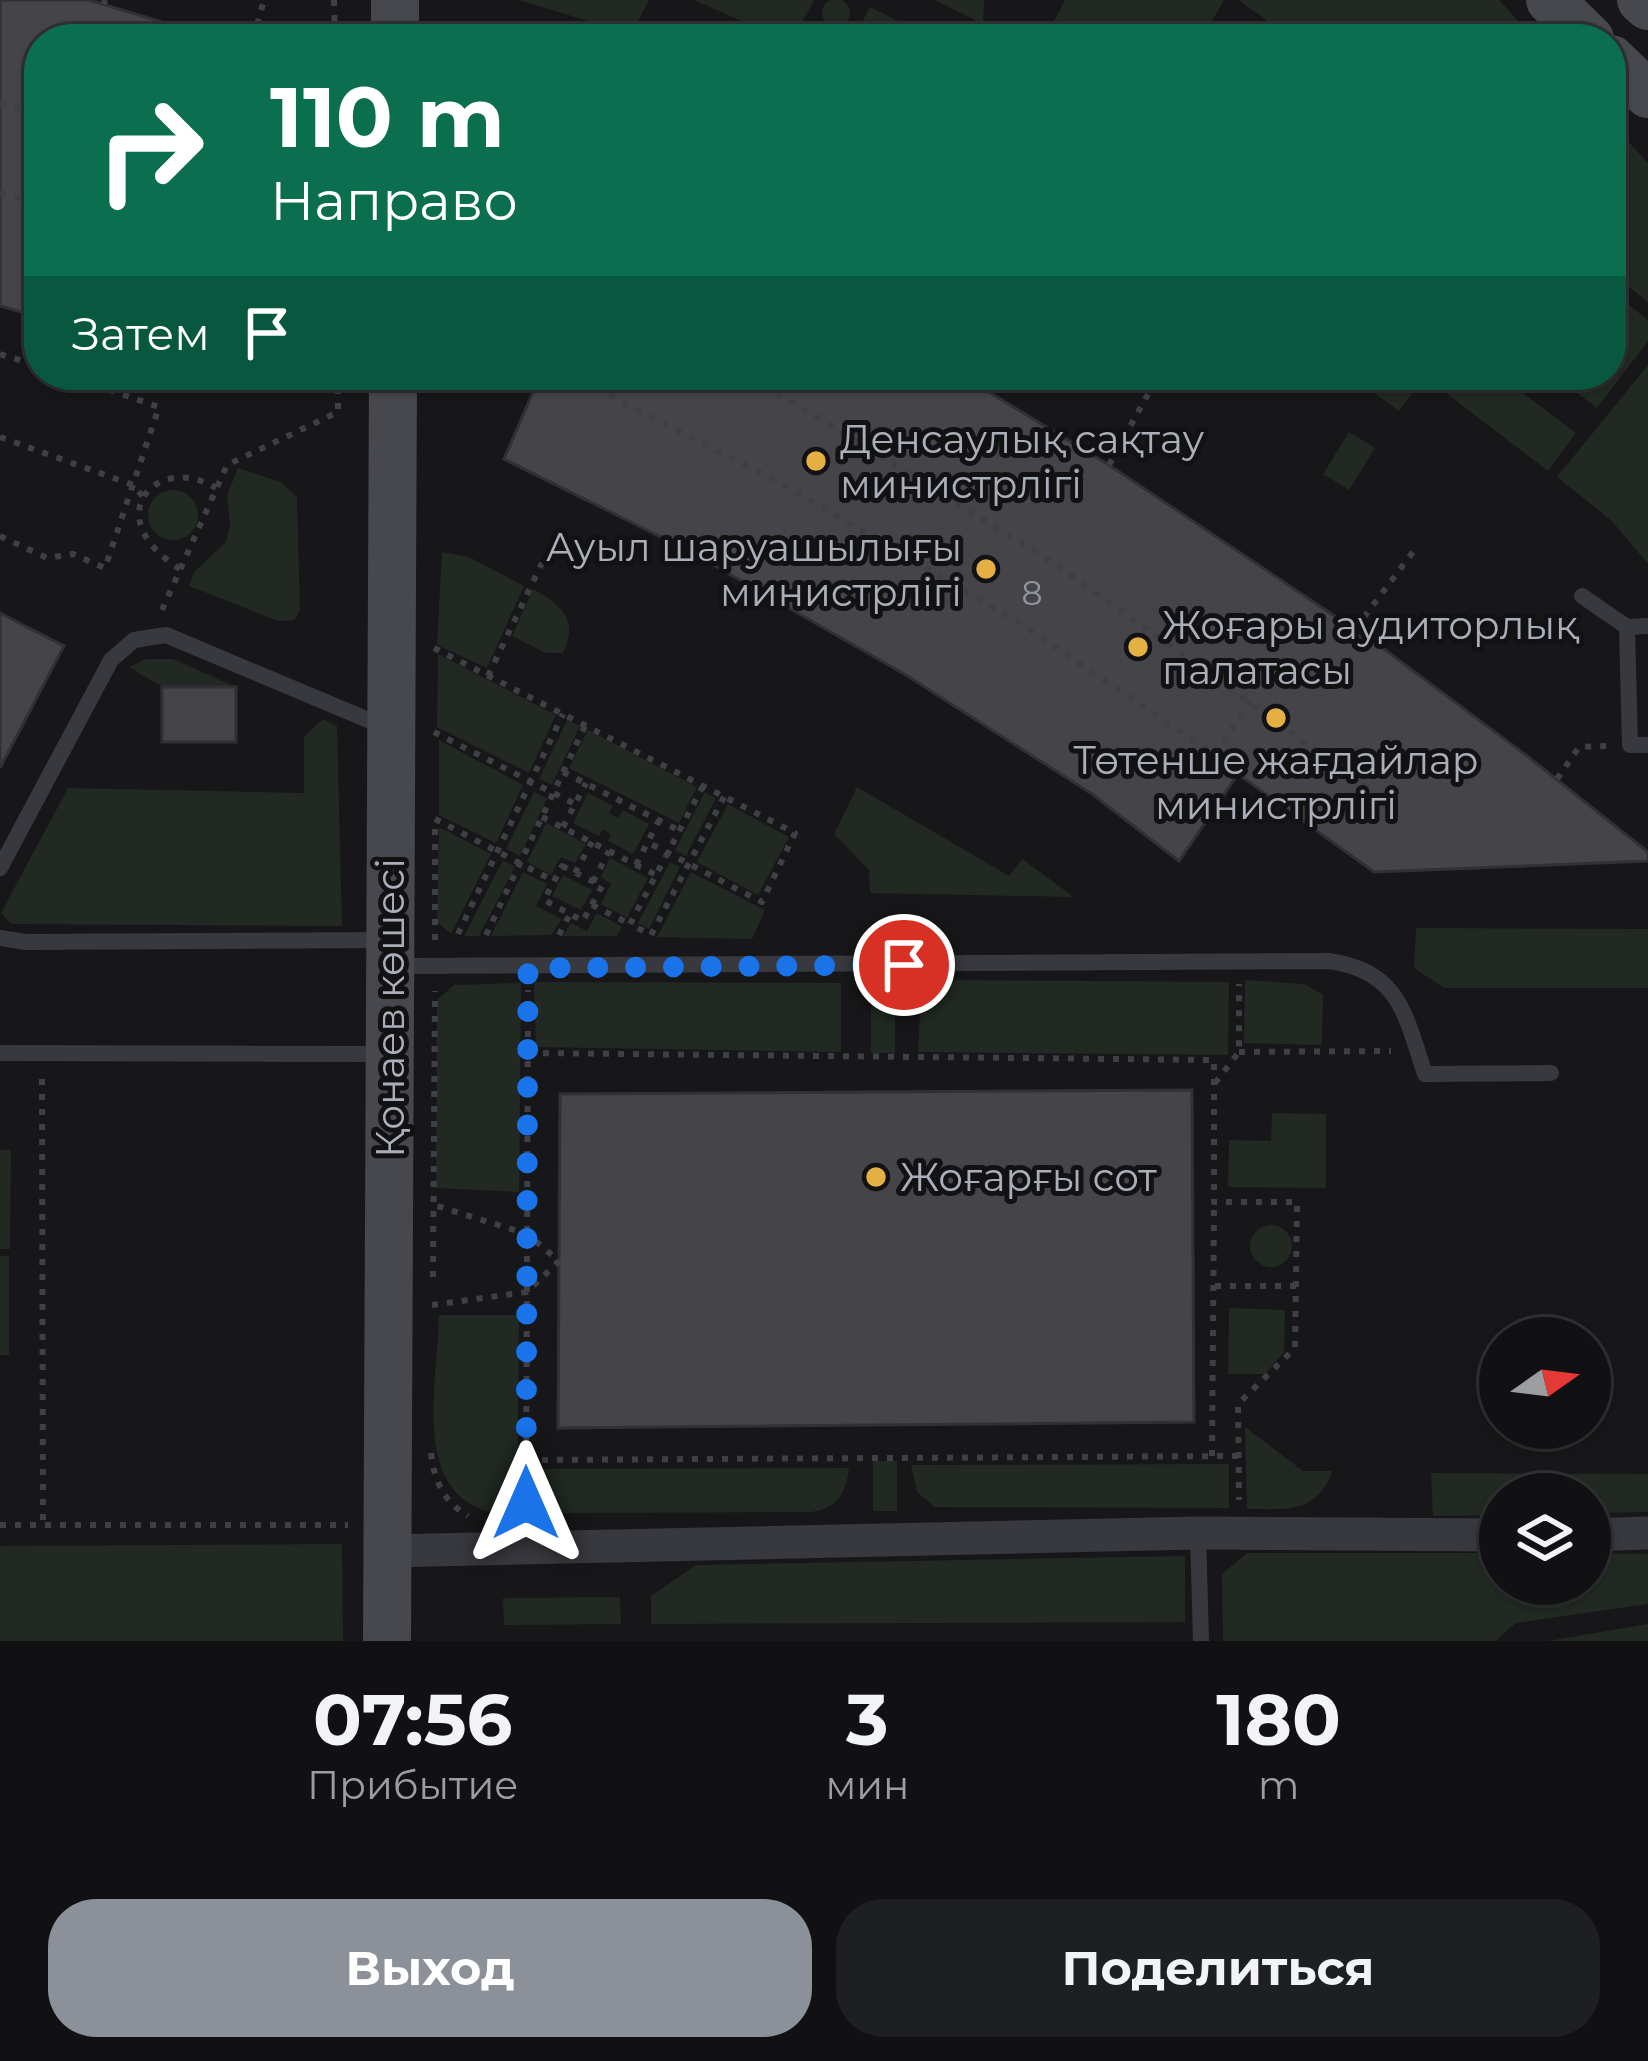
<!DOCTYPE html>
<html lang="ru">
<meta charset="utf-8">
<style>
:root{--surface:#111113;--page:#1e1f21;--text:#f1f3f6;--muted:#9c9da0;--line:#303133;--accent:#8c9099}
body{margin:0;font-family:Montserrat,sans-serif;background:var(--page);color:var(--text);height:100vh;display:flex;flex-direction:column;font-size:45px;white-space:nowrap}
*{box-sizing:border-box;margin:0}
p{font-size:39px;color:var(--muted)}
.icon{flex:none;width:66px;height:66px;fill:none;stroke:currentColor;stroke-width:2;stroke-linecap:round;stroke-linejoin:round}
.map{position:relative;height:1641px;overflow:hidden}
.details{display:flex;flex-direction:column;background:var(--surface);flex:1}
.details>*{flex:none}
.hud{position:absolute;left:24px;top:24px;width:1602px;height:366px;border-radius:48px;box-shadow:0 3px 9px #0004,0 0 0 3px var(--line);background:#0b6e4f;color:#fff;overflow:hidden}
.needle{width:78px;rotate:76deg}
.fabs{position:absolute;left:1479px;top:1317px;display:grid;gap:24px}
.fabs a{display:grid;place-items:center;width:132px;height:132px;border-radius:50%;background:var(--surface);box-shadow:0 3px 9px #0004,0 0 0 3px var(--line);font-size:60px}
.pin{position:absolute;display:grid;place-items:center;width:102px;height:102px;color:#fff;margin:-51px;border:6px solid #fff;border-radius:50%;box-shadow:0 3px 12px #0007}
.me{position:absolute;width:132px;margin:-66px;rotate:0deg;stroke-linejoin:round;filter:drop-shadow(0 0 9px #0008)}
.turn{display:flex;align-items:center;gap:42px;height:252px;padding:0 48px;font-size:54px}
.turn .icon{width:156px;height:156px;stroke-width:2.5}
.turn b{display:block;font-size:84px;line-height:102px}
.then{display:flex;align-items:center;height:114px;padding:0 48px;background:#0003;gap:24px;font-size:45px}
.eta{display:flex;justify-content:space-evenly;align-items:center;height:204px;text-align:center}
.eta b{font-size:72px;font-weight:700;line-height:84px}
.button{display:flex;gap:24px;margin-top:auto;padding:24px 48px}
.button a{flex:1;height:138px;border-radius:48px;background:var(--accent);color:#fff;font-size:48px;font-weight:700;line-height:138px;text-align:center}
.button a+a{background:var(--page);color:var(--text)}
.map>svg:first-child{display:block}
.green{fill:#212922}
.building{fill:#444449;stroke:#313135;stroke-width:3}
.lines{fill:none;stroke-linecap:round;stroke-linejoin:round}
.path{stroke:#3f4045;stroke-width:6;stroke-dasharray:6 9;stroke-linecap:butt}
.lane{stroke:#38393e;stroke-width:16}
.street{stroke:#38393e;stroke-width:33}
.secondary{stroke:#47484e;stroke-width:48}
.route{stroke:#1a73e8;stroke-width:21;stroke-dasharray:0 37.8}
.poi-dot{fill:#e4b044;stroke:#121214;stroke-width:4.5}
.labels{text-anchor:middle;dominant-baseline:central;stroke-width:10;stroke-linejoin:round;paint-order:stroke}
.number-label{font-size:33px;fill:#90949c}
.poi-label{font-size:39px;fill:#aaaeb8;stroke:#121214;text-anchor:start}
.street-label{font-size:39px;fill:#aaaeb8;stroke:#121214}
</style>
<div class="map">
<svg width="1648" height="1641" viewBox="0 0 1648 1641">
<rect width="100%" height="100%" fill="#171719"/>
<path class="green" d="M822 13a14 14 0 1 1 28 0a14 14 0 1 1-28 0Z
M519,0H649L631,34Z
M694,0H814L793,39H783Z
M935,0H984L983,24Z
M1065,0H1224L1202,39H1045Z
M1239,0H1499L1535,39H1291Z
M870,7L935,39H853Z
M1611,123L1648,163V302L1611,273Z
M1611,291L1648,320V341L1597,408L1553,375H1611Z
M1648,365V564L1612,521L1557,477Z
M1387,375L1414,391L1399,411L1374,393Z
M1444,375H1499L1576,433L1548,471L1437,386Z
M1349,432L1375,448L1349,490L1323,474Z
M238,468L281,482L297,497L300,610L294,620L278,621L189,586L195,571L226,542L230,526L227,495Z
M148 515a25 25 0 1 1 50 0a25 25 0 1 1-50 0Z
M442,552L469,557L524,586L487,668L437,645Z
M533,589C562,605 579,620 563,653H546L512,636Z
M438,654L556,715L529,773L437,727Z
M146,659H173L236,687H162L129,667Z
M323,719L337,726L342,926L11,924L1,913L68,788L304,793V737Z
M567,720L580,726L552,785L539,779Z
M588,730L697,787L679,823L569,768Z
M439,740L523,785L496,843L439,815Z
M857,787L1009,876L1022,859L1074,897L870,893L869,870L834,834Z
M534,792L547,798L520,856L506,849Z
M705,792L716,798L686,856L675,850Z
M588,793L613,806L609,813L618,818L623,810L649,824L633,854L608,841L611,834L603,829L599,836L573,823Z
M728,804L789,837L758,895L697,862Z
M546,823L586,844L575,863L561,857L551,875L527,862Z
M439,827L491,854L451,934L437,922Z
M610,858L648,878L627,918L601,904L611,884L601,877Z
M503,860L515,867L479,936H464Z
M670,862L680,867L649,929L638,923Z
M523,872L547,884L536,906L562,919L551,935L491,936Z
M691,872L765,910L752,939L657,937Z
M563,875L592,890L581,910L552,896Z
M597,913L622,927L617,936H563L571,923L587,931Z
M1416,928L1648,929V988H1444L1414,968Z
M935,980L1229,982L1228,1055L918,1052L921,993Z
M1245,980L1304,984L1323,995L1322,1045L1244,1043Z
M534,982L841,983V1052L536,1047Z
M521,983L519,1192L436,1188L437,1000L454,985Z
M871,985H895V1053H871Z
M1272,1113L1326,1114V1188L1228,1187L1229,1140L1271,1141Z
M0,1150H11L10,1249H0Z
M1250 1246a21 21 0 1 1 42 0a21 21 0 1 1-42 0Z
M0,1256H9V1355H0Z
M1229,1308L1285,1310L1284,1352L1265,1374H1228Z
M439,1315H519L517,1516C406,1512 437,1394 439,1315Z
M1245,1427L1303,1471H1332C1318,1514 1286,1509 1247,1509Z
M873,1461H897V1511H873Z
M1229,1464V1508L935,1507L917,1492L911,1465Z
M849,1468C846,1494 837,1508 811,1512L531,1513V1469Z
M1431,1473L1648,1474V1512L1590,1513V1494H1500V1515L1433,1516Z
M342,1544L343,1641H0V1546Z
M1247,1553H1500V1584H1590V1553L1648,1554V1604L1516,1623L1495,1641H1223L1222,1574Z
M1185,1556V1622L651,1624V1596L696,1565Z
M620,1597L621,1624L504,1625L503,1598Z
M1648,1624V1641H1548Z"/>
<path class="building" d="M0,0H89L219,39H39V317L0,306Z
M225,375H257L254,384Z
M498,375H961L1109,465L1384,649L1526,755L1648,852V861L1374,872L1238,774L1179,861L1092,794L906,675L691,552L504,459L533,392Z
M0,613L64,646L0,768Z
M162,687H236V742H162Z
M1192,1090L1194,1422L558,1428L560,1094Z"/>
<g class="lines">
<path class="path" d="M334,0L335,39
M104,4L105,0
M253,39L264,0
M0,104L39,112
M0,193L39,204
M0,354L39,366
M569,375L777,481L1023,625L1215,755L1250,701
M735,375L792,402L1060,567L1390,804
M0,437L133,485L144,498
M1109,465L1154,383
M0,536L47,558L73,554L105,568L159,407L66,375
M180,569C96,516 158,452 216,488
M162,610L227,465L338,412V375
M1355,629L1416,548
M434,648L795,833L762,902L647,842
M488,676L542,563
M434,732L575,804
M563,772L678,830
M1557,779L1579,747L1609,746
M703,786L630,924L651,935L724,797
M542,817L656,875
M435,819L554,881
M563,827L586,783
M435,829V941
M636,865L659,820
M562,866L602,886L583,921L544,900Z
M575,873L592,842
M593,882L609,851
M592,905L630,924
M458,934L563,714
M486,935L585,726
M559,935L570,914
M1239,1052L1391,1051
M528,1053L1214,1060V1202H1297L1295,1348L1238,1404L1239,1500
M42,1079L43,1525
M1215,1083L1239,1052V984
M433,1277L435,991
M1215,1286H1296
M432,1305L527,1292L559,1261L527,1234L434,1205
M431,1453C434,1480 443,1501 468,1516
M1212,1456L1214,1202
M527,1460L1239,1456
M526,1517L528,990
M0,1525H348"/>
<path class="lane" d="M1582,596L1627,627L1648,626
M1627,627L1630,745H1648
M0,868L111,660L134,640L166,635L385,727
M0,938L26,942L388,940
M397,966L1328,961C1399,970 1405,1014 1425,1074L1551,1073
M0,1053L389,1054
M1198,1533L1201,1641"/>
<path class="street" d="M1590,1535L1648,1533
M387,1551L1198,1533L1500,1535"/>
<path class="secondary" d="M1550,0L1590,39
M1641,0L1648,6
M395,39V0
M1611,59L1648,94
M387,1641L393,375"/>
</g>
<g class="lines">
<path class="route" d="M526,1503L528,968L904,965"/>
</g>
<g class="poi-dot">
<circle cx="816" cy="461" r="12"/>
<circle cx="986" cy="569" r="12"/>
<circle cx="1138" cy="647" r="12"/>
<circle cx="1276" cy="718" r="12"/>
<circle cx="876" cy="1177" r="12"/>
</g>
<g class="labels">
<g class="number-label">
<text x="1032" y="593">8</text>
</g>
<g class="poi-label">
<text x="840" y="439">Денсаулық сақтау<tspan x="840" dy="45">министрлігі</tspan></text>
<text x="962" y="547" text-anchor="end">Ауыл шаруашылығы<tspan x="962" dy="45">министрлігі</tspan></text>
<text x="1162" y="625">Жоғары аудиторлық<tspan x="1162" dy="45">палатасы</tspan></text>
<text x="1276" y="760" text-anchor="middle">Төтенше жағдайлар<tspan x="1276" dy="45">министрлігі</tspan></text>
<text x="900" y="1177">Жоғарғы сот</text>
</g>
<g class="street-label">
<text transform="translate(390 1008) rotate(-90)">Қонаев көшесі</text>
</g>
</g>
</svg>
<div class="fabs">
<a><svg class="needle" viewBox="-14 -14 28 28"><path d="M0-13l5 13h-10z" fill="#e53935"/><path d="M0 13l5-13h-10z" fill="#9c9da0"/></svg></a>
<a><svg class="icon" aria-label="layers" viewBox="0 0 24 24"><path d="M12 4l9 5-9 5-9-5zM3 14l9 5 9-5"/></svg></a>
</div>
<div class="pin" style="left:904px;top:965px;background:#d93025"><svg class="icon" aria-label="arrive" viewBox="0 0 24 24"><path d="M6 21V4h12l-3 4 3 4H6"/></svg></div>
<svg class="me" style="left:526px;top:1503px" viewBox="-20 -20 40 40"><path d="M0-17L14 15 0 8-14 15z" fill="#1a73e8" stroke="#fff" stroke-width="4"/></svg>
<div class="hud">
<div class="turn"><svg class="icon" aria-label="right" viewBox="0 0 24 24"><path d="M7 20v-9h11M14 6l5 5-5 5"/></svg><div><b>110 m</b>Направо</div></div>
<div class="then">Затем<svg class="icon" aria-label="arrive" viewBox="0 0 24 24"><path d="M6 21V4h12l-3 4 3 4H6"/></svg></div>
</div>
</div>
<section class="details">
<div class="eta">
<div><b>07:56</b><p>Прибытие</p></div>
<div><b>3</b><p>мин</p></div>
<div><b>180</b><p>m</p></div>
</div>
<div class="button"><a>Выход</a><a>Поделиться</a></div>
</section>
